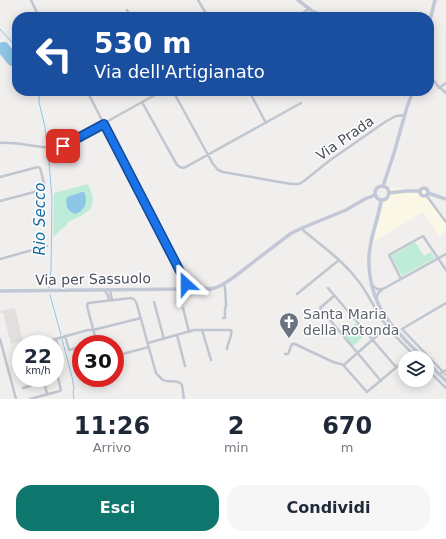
<!DOCTYPE html>
<html lang="it">
<style>
:root{--surface:#fff;--page:#f6f6f7;--text:#1f2937;--muted:#747a83;--accent:#0f766e}
body{margin:0;font-family:"DejaVu Sans",sans-serif;background:var(--page);color:var(--text);height:100vh;display:flex;flex-direction:column;font-size:15px;white-space:nowrap}
*{box-sizing:border-box;margin:0}
p{font-size:13px;color:var(--muted)}
.icon{flex:none;width:22px;height:22px;fill:none;stroke:currentColor;stroke-width:2;stroke-linecap:round;stroke-linejoin:round}
.map{position:relative;height:399px;overflow:hidden}
.drawer{display:flex;flex-direction:column;background:var(--surface);flex:1}
.drawer>*{flex:none}
.top-card{position:absolute;left:12px;top:12px;width:422px;height:84px;border-radius:16px;box-shadow:0 2px 10px #0003;background:#1a4fa0;color:#fff;overflow:hidden}
.tools{position:absolute;left:398px;top:351px;display:grid;gap:8px}
.tools a{display:grid;place-items:center;width:36px;height:36px;border-radius:50%;background:var(--surface);box-shadow:0 2px 10px #0003;font-size:20px}
.speed{position:absolute;left:12px;top:335px;display:flex;gap:8px;font-size:20px;font-weight:700;text-align:center}
.speed>*{display:grid;place-content:center;width:52px;height:52px;border-radius:50%;background:var(--surface);box-shadow:0 2px 10px #0003;line-height:1}
.speed small{font-size:10px;font-weight:400}
.speed .limit{border:6px solid #d22;background:#fff;color:#111}
.pin{position:absolute;display:grid;place-items:center;width:34px;height:34px;color:#fff;margin:-17px;border-radius:8px;box-shadow:0 2px 6px #0006}
.me{position:absolute;width:44px;margin:-22px;rotate:336deg;stroke-linejoin:round;filter:drop-shadow(0 0 3px #0008)}
.turn{display:flex;align-items:center;gap:14px;height:84px;padding:0 16px;font-size:18px}
.turn .icon{width:52px;height:52px;stroke-width:2.5}
.turn b{display:block;font-size:28px;line-height:34px}
.eta{display:flex;justify-content:space-evenly;align-items:center;height:68px;text-align:center}
.eta b{font-size:24px;font-weight:800;line-height:28px}
.cta{display:flex;gap:8px;margin-top:auto;padding:8px 16px}
.cta a{flex:1;height:46px;border-radius:16px;background:var(--accent);color:#fff;font-size:16px;font-weight:800;line-height:46px;text-align:center}
.cta a+a{background:var(--page);color:var(--text)}
.map>svg:first-child{display:block}
.commercial{fill:#fbf8e8}
.education{fill:#e2e0df}
.green{fill:#bfecd8}
.water{fill:#8ec6e7}
.lines{fill:none;stroke-linecap:round;stroke-linejoin:round}
.stream{stroke:#8ec6e7;stroke-width:1}
.street{stroke:#bfc6cf;stroke-width:2.5}
.secondary{stroke:#c2c8d6;stroke-width:3.5}
.route-casing{stroke:#114b97;stroke-width:10}
.route{stroke:#1a73e8;stroke-width:7}
.labels{text-anchor:middle;dominant-baseline:central;stroke-width:3;stroke-linejoin:round;paint-order:stroke}
.street-label{font-size:14px;fill:#474e5a;stroke:#fff}
.worship-label{font-size:14px;fill:#5b616d;stroke:#fff;text-anchor:start}
.water-label{font-size:15px;font-style:italic;fill:#146ca0;stroke:#fff}
</style>
<div class="map">
<svg width="446" height="399" viewBox="0 0 446 399">
<rect width="100%" height="100%" fill="#f1eeee"/>
<path class="commercial" d="M389,188L424,190L446,220V231L439,236L423,212L373,242Z"/>
<path class="education" d="M15,308L23,341L11,344L3,313H0V311Z"/>
<path class="green" d="M88,184L93,197V200L91,208L88,211L83,215L68,222L65,227L60,230L57,234L53,237L54,193Z
M415,242L424,256L431,252L435,258L402,276L391,256Z
M356,323L366,334L353,346L343,334Z"/>
<path class="water" d="M2,42H6L8,44L15,53L17,56V63L13,66H11L8,64L0,54V43Z
M82,192H84C89,201 84,212 75,214C67,211 65,205 67,197Z"/>
<g class="lines">
<path class="stream" d="M0,29L17,48
M39,91V102L45,127L47,146
M48,150L52,198L51,270L49,288
M50,295L61,335
M62,339L72,377L74,388L73,392L74,399"/>
<path class="street" d="M31,0L37,13L40,17
M198,0L208,17
M127,10L131,17
M296,17L309,9
M429,74L432,78L437,85L446,93
M439,88L446,83
M87,91L184,279L186,289
M173,91L213,164L218,170L223,172L291,184H299L304,181L329,161L385,122L396,116L405,115
M249,91L266,123
M142,102L177,165L180,167L184,168L301,103
M0,143C20,141 43,151 63,146L162,91
M0,177L38,167L40,168L45,187L42,190L0,201
M426,195L446,222
M302,228L304,231C322,246 341,259 355,277C367,290 373,307 383,321C393,335 405,346 417,358
M0,259L47,246
M401,279L389,255L423,236L446,270
M373,286L377,289H382
M328,288L396,367
M104,290L108,295L109,300
M110,290L112,300
M297,294L339,260
M334,296L320,308L381,381
M377,297L378,293L383,289L446,254
M154,302L164,339
M446,303L402,329L446,375
M183,308L189,332
M223,318H225V309L226,306V304L225,288L224,284
M387,327L346,363L344,366L367,392L405,360
M202,330L211,360
M177,335L185,366
M65,336L69,350L81,347
M0,339L16,399
M29,343V344
M148,343L194,330H231C233,336 227,343 227,349
M45,344L52,340L88,330H93L141,318
M97,344L87,306L88,303L131,298C135,299 136,301 137,305L156,373C158,375 160,378 163,380C168,383 179,379 182,385C183,389 183,395 184,399
M285,354H288L292,344H295L333,362L344,365
M55,355L59,352L56,339
M115,356L149,347
M407,358L412,354
M115,360L118,372
M427,369L446,388
M19,372L21,371
M439,374L446,370
M39,378L40,383
M43,378L47,394
M106,378L107,383
M91,382L104,378
M23,388L44,382
M30,399L60,391L61,390L55,366"/>
<path class="secondary" d="M298,0L312,11L327,17
M429,24L435,0
M429,67V69
M383,186L394,153L407,107L413,91
M375 193a7 7 0 1 1 14 0a7 7 0 1 1-14 0Z
M420 192a4 4 0 1 1 8 0a4 4 0 1 1-8 0Z
M389,193L405,191H419
M428,193L446,199
M381,200C379,216 372,232 370,248C366,273 373,300 388,320C398,334 412,346 423,358
M0,291L186,289H210L215,288L222,285L234,277L290,234L302,228L346,210L365,199L375,195
M427,362L446,381"/>
</g>
<g class="lines">
<g class="route-casing">
<path id="route" d="M63,146L104,124L184,279L186,284"/>
</g>
<use href="#route" class="route"/>
</g>
<defs>
<g id="church-pin" transform="scale(1)"><path d="M0 17L-7.5 6A9.5 9.5 0 1 1 7.5 6Z" fill="#6b7280" stroke="#fff"/><path d="M-1.2-6h2.4v3.5h3.3v2.4h-3.3V6h-2.4V-.1h-3.3v-2.4h3.3Z" fill="#fff"/></g>
</defs>
<g fill-rule="evenodd">
<use href="#church-pin" x="289" y="322"/>
</g>
<g class="labels">
<g class="street-label">
<text transform="translate(345 138) rotate(-35)">Via Prada</text>
<text transform="translate(93 279) rotate(-1)">Via per Sassuolo</text>
</g>
<g class="worship-label">
<text x="303" y="314">Santa Maria<tspan x="303" dy="16">della Rotonda</tspan></text>
</g>
<g class="water-label">
<text transform="translate(40 219) rotate(-90)">Rio Secco</text>
</g>
</g>
</svg>
<div class="tools">
<a><svg class="icon" aria-label="layers" viewBox="0 0 24 24"><path d="M12 4l9 5-9 5-9-5zM3 14l9 5 9-5"/></svg></a>
</div>
<div class="speed"><div>22<small>km/h</small></div><div class="limit">30</div></div>
<div class="pin" style="left:63px;top:146px;background:#d93025"><svg class="icon" aria-label="arrive" viewBox="0 0 24 24"><path d="M6 21V4h12l-3 4 3 4H6"/></svg></div>
<svg class="me" style="left:186px;top:284px" viewBox="-20 -20 40 40"><path d="M0-17L14 15 0 8-14 15z" fill="#1a73e8" stroke="#fff" stroke-width="4"/></svg>
<div class="top-card">
<div class="turn"><svg class="icon" aria-label="left" viewBox="0 0 24 24"><path d="M17 20v-9H6M10 6l-5 5 5 5"/></svg><div><b>530 m</b>Via dell'Artigianato</div></div>
</div>
</div>
<section class="drawer">
<div class="eta">
<div><b>11:26</b><p>Arrivo</p></div>
<div><b>2</b><p>min</p></div>
<div><b>670</b><p>m</p></div>
</div>
<div class="cta"><a>Esci</a><a>Condividi</a></div>
</section>
